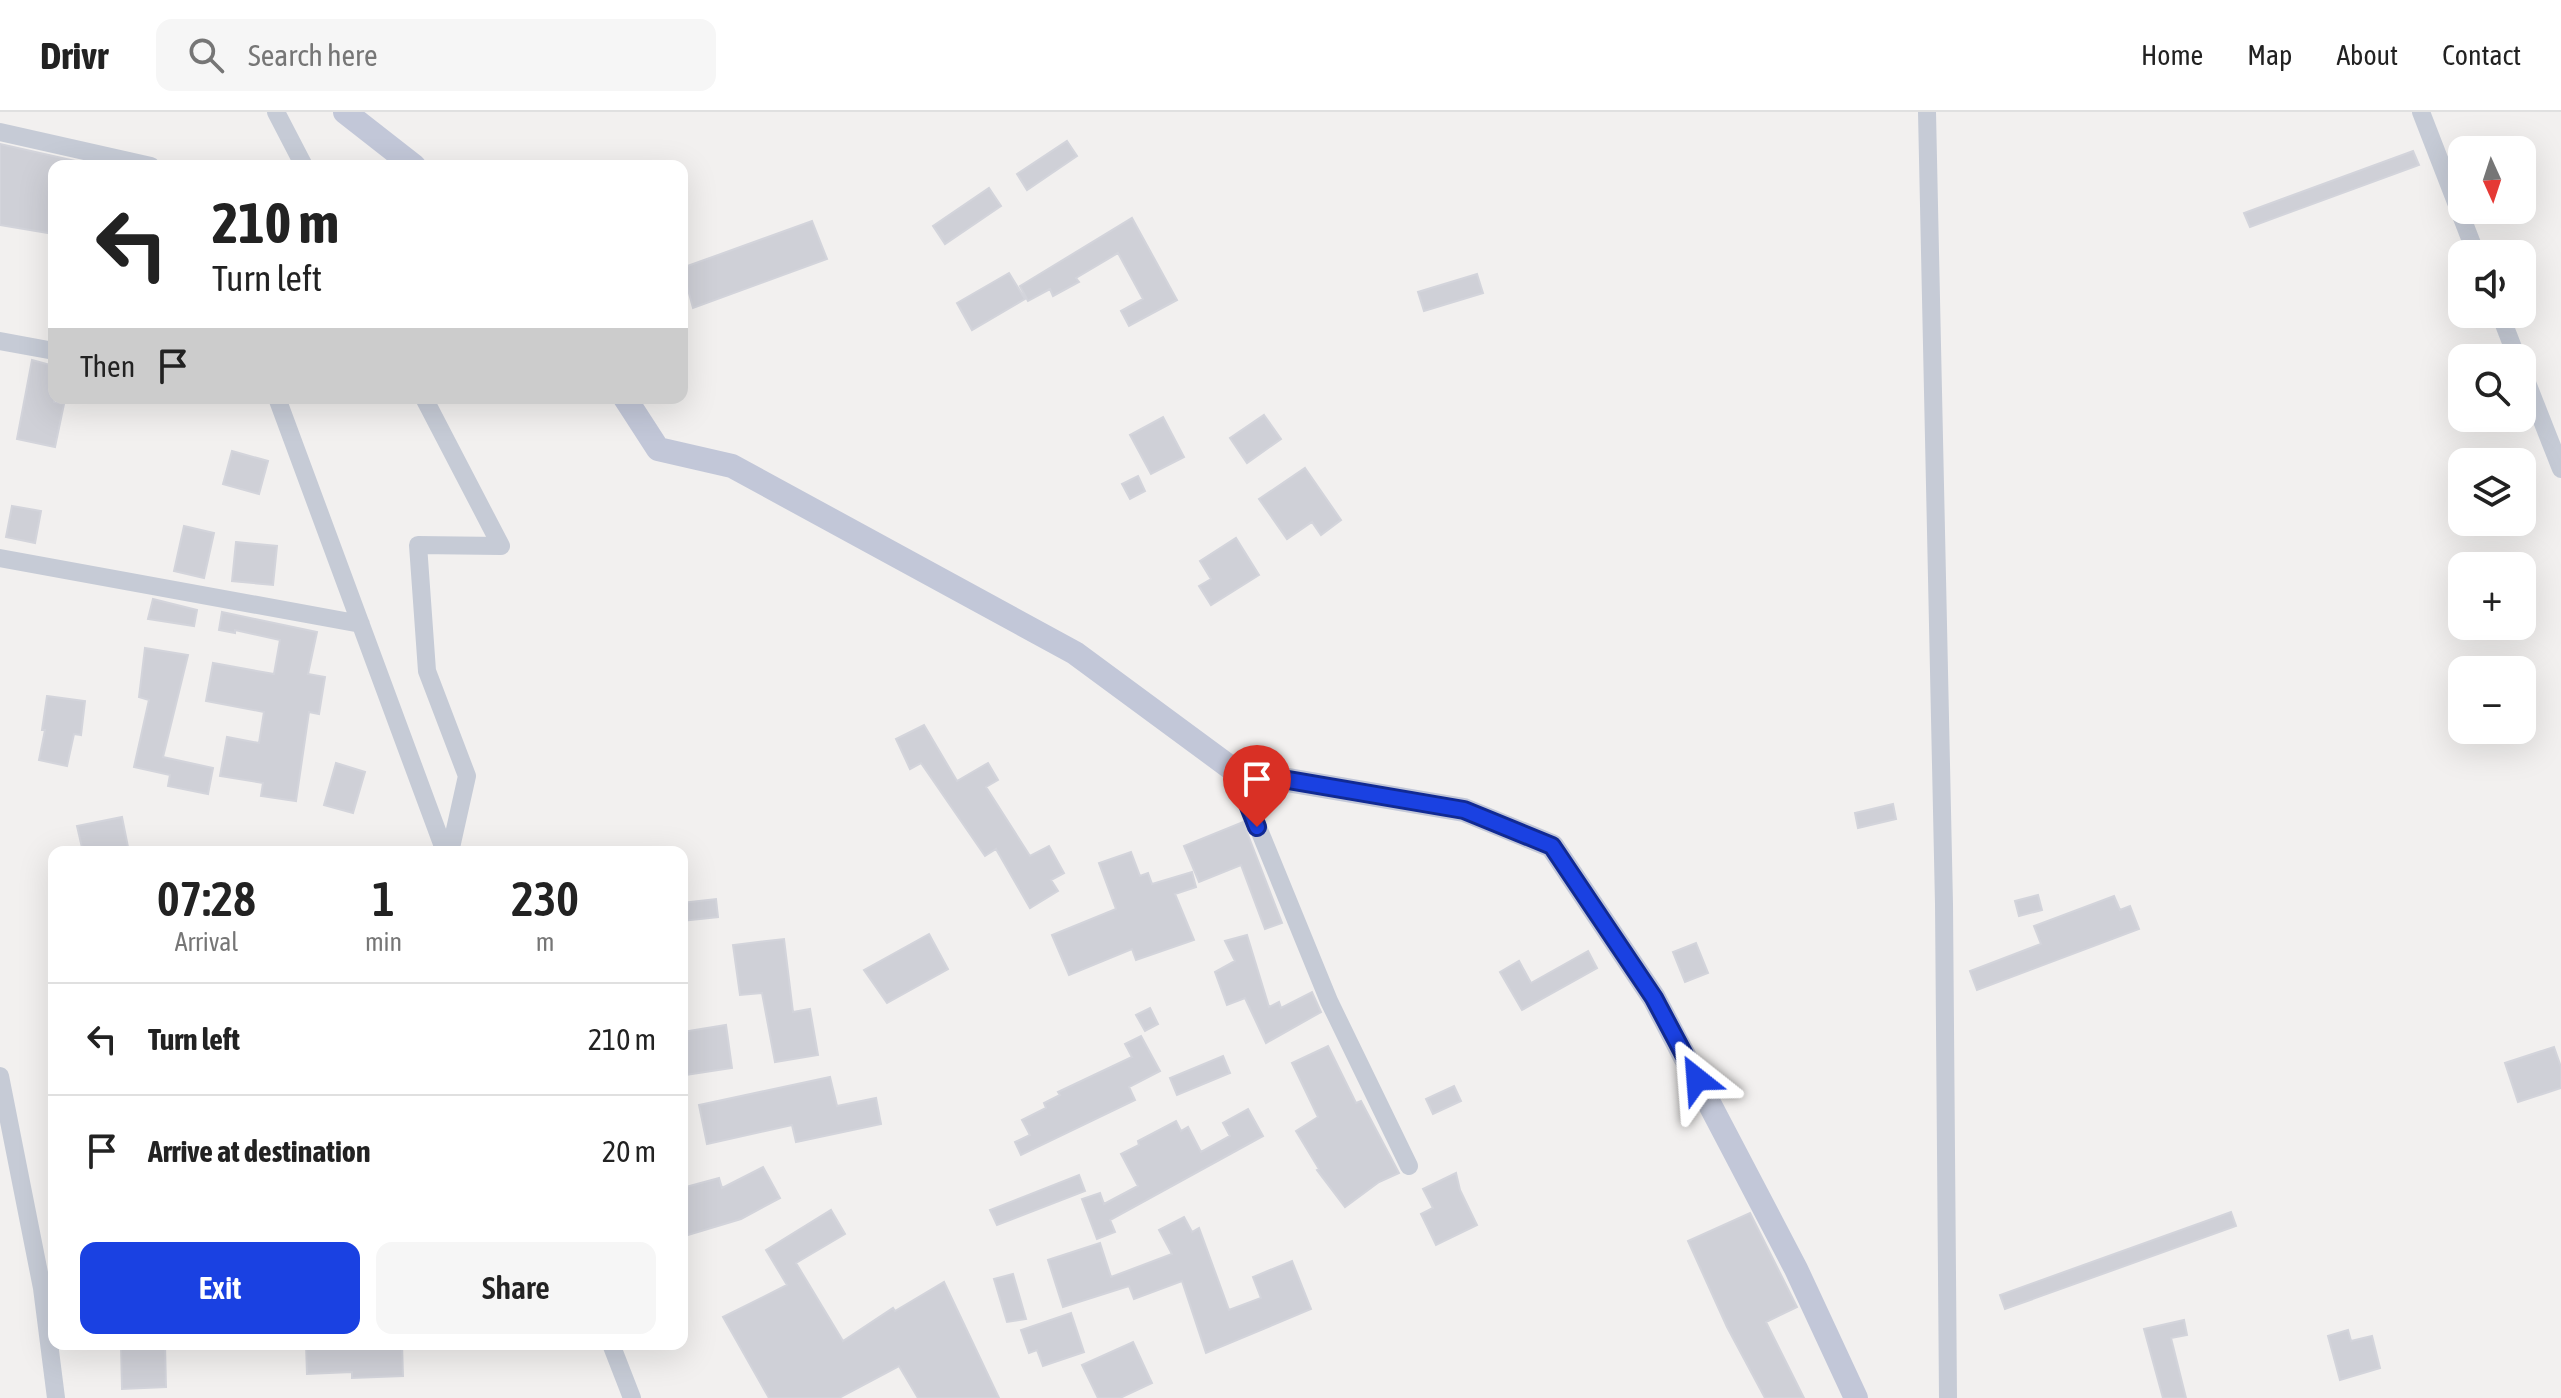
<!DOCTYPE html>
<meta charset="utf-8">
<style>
:root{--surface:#fff;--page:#f6f6f6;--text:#222;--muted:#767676;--line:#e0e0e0;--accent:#1a41e2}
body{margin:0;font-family:"Asap Condensed",sans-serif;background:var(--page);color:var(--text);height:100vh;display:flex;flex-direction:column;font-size:30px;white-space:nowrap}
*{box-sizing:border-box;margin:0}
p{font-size:26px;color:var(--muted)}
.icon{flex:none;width:44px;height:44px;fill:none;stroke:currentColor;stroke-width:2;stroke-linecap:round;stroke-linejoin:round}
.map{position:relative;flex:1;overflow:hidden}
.panel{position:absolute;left:48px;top:734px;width:640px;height:504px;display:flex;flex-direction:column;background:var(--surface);border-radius:16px;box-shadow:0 8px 32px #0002}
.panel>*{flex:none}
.hud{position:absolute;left:48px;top:48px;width:640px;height:244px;border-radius:16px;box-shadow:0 8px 32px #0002;background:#fff;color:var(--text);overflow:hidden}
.needle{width:52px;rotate:177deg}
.buttons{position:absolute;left:2448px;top:24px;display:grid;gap:16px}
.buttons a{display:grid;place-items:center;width:88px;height:88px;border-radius:16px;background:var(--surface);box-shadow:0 8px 32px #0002;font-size:40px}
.pin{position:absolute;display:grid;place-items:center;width:68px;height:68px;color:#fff;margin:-82px -34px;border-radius:50% 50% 50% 0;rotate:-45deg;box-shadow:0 0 8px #0007}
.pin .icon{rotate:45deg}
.me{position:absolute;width:88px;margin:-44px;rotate:332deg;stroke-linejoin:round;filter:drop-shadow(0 0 6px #0008)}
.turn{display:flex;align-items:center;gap:28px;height:168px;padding:0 32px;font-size:36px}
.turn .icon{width:104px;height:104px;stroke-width:2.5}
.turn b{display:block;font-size:56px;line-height:68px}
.then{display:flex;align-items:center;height:76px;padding:0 32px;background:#0003;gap:16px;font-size:30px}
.eta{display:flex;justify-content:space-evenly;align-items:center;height:136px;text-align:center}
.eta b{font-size:48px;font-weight:600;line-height:56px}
.cta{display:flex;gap:16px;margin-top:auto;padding:16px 32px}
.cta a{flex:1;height:92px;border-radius:16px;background:var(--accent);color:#fff;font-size:32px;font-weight:600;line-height:92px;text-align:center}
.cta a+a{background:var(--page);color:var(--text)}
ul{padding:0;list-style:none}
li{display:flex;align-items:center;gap:24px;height:112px;padding:0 32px;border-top:2px solid var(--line)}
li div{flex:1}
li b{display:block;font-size:30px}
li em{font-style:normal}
header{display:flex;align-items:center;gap:48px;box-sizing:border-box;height:112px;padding:0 40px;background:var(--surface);border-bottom:2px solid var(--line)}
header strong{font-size:38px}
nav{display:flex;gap:44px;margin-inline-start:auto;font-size:28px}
.search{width:560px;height:72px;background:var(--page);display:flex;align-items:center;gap:20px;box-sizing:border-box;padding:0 28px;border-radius:16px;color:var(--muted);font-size:30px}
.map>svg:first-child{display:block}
.building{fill:#cfd0d7;stroke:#d3d4db;stroke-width:2}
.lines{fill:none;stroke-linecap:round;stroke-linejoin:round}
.street{stroke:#c6cbd6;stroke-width:18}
.secondary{stroke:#c2c7d8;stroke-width:24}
.route-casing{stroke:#112a93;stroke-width:20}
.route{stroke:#1a41e2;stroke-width:14}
</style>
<header>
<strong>Drivr</strong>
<div class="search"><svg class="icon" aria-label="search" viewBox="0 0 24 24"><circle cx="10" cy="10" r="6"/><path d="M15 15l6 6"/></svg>Search here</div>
<nav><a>Home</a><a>Map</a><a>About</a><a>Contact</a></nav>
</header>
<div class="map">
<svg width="2561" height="1286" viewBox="0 0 2561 1286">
<rect width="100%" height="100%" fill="#f2f0ef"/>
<path class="building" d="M1067,29L1077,44L1027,78L1017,62Z
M0,32L93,53L54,54V122L0,113Z
M2413,39L2419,53L2250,115L2244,101Z
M989,76L1001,94L945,132L933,114Z
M1132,106L1177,188L1129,214L1121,199L1143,187L1118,141L1076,166L1079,170L1053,184L1050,177L1028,189L1020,174Z
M812,109L827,147L693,196L682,156Z
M1009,161L1025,187L972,218L957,191Z
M1477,162L1483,181L1424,199L1418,180Z
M32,248L54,254V290L64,292L55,335L17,327Z
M1264,303L1281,327L1247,351L1230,326Z
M1163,305L1184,345L1151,362L1130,323Z
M232,339L268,349L259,382L223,372Z
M1305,356L1341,408L1321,423L1312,410L1287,427L1259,387Z
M1138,364L1145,379L1130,387L1122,372Z
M12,394L41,399L35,431L6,425Z
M184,414L214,421L204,466L174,459Z
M1236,426L1259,463L1211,493L1199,474L1211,467L1200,449Z
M236,430L277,434L273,473L232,469Z
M153,487L197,498L194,514L148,507Z
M222,500L317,520L308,562L325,565L319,602L309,600L296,689L261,684L263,671L220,664L227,625L259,631L264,600L206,589L213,551L274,562L280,528L235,518V521L219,518Z
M145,536L188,543L163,645L213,656L208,682L168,674L170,663L134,655L149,588L139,585Z
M47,584L85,589L81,623L74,622L67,654L39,648L45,618H42Z
M924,613L957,669L988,651L998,668L986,675L1030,744L1049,734L1064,761L1051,768L1058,779L1030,796L996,737L985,744L921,651L910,657L896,627Z
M336,651L365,660L353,701L324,693Z
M1893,692L1896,707L1858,716L1855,701Z
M122,705L129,740H83L77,714Z
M1243,710L1282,811L1265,817L1241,753L1199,770L1184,734Z
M1131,740L1140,764L1148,761L1152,772L1192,760L1196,775L1175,782L1194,828L1136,848L1132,837L1069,863L1052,823L1116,797L1099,751Z
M2038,783L2042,798L2019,804L2015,789Z
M2114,784L2120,798L2130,794L2139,817L1977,878L1970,859L2041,832L2034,814Z
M716,787L718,805L682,809V791Z
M929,822L948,857L887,891L864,858Z
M1247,823L1269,895L1279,890L1281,896L1312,880L1321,900L1266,931L1245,886L1227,893L1215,860L1235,849L1225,829Z
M784,827L793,900L810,897L818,943L775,950L762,881L740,883L733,833Z
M1696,831L1708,861L1685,870L1673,840Z
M1588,839L1597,856L1522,898L1500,860L1519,849L1531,871Z
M1150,896L1158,912L1145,919L1136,903Z
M726,913L732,956L685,963L682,920Z
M1141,924L1160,959L1129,975L1135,988L1021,1043L1015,1030L1030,1023L1022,1008L1046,996L1044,991L1060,983L1058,980L1132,945L1125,932Z
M1328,934L1356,991L1361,989L1399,1061L1379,1070L1345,1095L1317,1058L1319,1057L1296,1019L1318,1005L1292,951Z
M2554,935L2561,955V976L2518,990L2505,951Z
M1223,944L1230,961L1177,983L1170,966Z
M830,965L837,994L876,986L881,1012L796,1030L792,1013L707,1032L699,993Z
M1454,974L1461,989L1433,1002L1426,987Z
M1248,997L1263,1024L1110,1108L1115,1120L1097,1127L1082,1087L1100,1081L1104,1092L1138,1074L1121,1042L1139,1033L1138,1029L1176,1009L1181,1019L1188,1015L1201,1040L1230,1024L1223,1011Z
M763,1055L780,1086L741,1107L688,1123L682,1103V1076L719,1066L722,1076Z
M1456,1061L1460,1078L1477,1113L1436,1133L1421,1102L1433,1096L1423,1077Z
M1079,1063L1085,1079L997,1113L990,1098Z
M831,1098L845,1122L796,1151L843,1229L893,1196L895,1199L944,1170L999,1286H918L899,1254L839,1286H769L723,1205L787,1173L766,1138Z
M2231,1100L2236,1114L2005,1197L2000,1183Z
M1750,1101L1797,1195L1766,1210L1804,1286H1765L1727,1215L1688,1129Z
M1184,1105L1192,1120L1199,1116L1229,1198L1261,1186L1253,1165L1292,1149L1311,1197L1206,1241L1182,1169L1134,1187L1129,1174L1063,1195L1048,1148L1100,1131L1111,1165L1172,1142L1159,1118Z
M1013,1162L1026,1207L1007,1210L994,1167Z
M1071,1201L1084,1240L1043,1254L1037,1238L1029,1241L1021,1218Z
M2184,1208L2187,1223L2171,1226L2186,1286H2163L2144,1217Z
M2348,1218L2351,1229L2372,1224L2380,1256L2340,1268L2328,1224Z
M1133,1230L1152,1271L1120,1286H1098L1082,1253Z
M145,1232H165L166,1275L122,1277L121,1233Z
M306,1232H402L403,1264L352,1266V1260L307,1262Z"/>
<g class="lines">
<path class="street" d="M276,0L304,54
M1927,0L1944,792L1948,1286
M2421,0L2476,142
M0,20L151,54
M2500,202L2517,246
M0,229L54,239
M2522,258L2561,357
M277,286L445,740
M424,286L501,434L418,433L427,559L467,664L450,740
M0,446L361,512
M1235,659L1329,889L1409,1054
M0,964L42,1176L56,1286
M611,1232L632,1286"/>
<path class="secondary" d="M345,0L414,54
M625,286L658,337L732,354L1075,541L1235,659L1464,698L1552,734L1654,886L1796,1157L1856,1286"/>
</g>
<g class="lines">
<g class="route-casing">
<path id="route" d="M1257,715L1235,659L1464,698L1552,734L1654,886L1697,967"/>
</g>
<use href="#route" class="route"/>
</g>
</svg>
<div class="buttons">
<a><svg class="needle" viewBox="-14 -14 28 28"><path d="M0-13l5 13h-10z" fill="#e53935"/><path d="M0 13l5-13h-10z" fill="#767676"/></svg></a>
<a><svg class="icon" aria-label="sound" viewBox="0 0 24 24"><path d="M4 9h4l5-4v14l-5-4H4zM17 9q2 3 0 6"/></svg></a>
<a><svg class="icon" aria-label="search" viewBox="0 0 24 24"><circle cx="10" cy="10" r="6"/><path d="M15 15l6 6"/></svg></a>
<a><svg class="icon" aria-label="layers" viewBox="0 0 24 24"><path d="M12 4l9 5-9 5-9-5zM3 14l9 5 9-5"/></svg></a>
<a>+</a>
<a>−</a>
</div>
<div class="pin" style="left:1257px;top:715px;background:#d93025"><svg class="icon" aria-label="arrive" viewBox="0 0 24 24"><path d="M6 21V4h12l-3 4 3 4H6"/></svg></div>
<svg class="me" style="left:1697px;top:967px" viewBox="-20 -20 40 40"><path d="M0-17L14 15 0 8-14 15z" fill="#1a41e2" stroke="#fff" stroke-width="4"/></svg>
<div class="hud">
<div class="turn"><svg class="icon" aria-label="left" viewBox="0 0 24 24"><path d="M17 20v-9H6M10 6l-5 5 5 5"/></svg><div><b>210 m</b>Turn left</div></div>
<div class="then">Then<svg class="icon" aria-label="arrive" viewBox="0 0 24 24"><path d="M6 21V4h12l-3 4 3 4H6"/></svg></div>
</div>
<section class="panel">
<div class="eta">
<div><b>07:28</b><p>Arrival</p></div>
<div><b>1</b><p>min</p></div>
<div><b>230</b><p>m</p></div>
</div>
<ul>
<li><svg class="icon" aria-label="left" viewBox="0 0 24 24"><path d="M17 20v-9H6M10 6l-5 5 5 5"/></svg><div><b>Turn left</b></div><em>210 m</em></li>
<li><svg class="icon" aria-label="arrive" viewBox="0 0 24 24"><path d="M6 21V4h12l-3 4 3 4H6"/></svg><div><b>Arrive at destination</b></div><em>20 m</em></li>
</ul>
<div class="cta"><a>Exit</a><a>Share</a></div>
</section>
</div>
